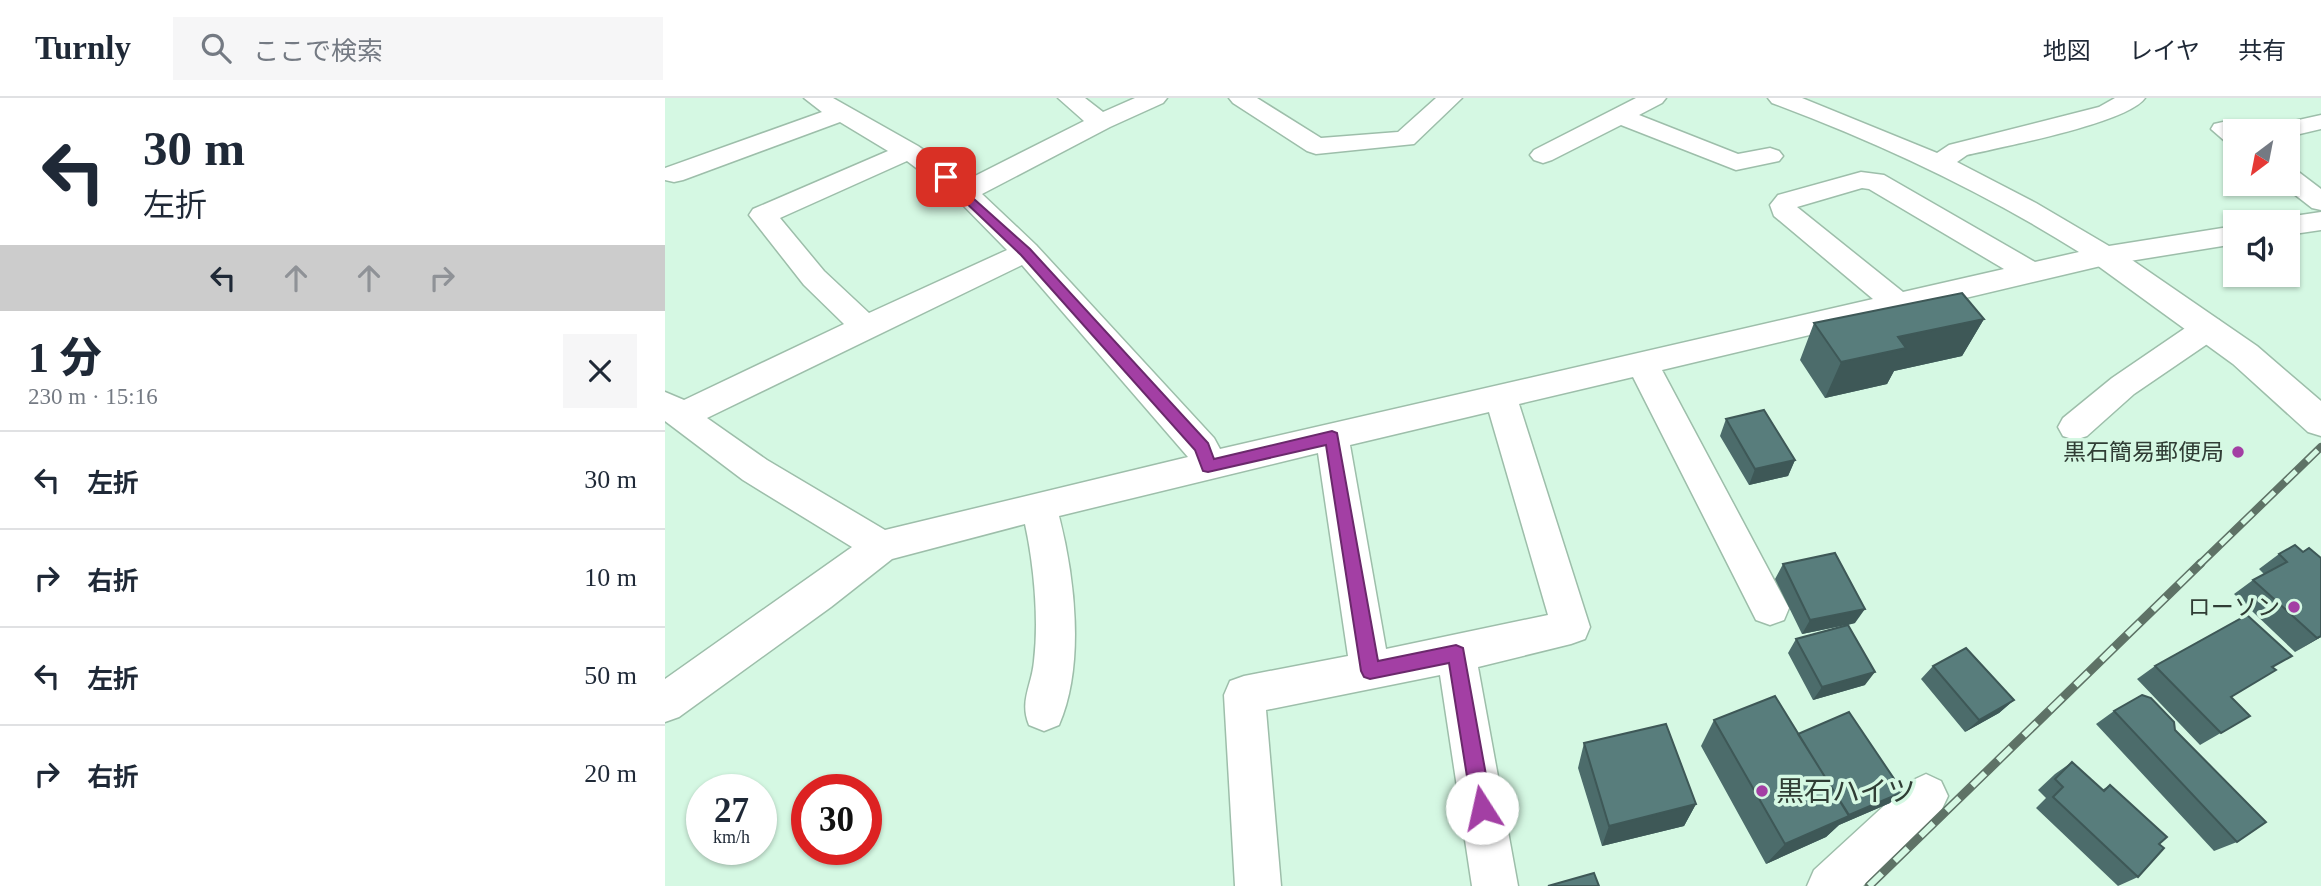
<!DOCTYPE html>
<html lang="ja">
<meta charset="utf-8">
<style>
:root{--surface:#fff;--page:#f6f6f7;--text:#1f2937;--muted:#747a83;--line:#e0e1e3}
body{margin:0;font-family:"Times New Roman","Noto Sans JP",serif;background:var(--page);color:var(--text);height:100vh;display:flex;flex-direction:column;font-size:26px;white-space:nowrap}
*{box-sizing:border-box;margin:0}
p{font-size:23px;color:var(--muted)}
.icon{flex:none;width:38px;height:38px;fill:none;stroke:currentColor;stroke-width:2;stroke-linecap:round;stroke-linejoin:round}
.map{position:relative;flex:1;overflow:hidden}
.side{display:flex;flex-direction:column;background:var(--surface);width:665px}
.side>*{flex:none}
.banner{background:#fff;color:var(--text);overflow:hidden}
.needle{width:46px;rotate:212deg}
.fabs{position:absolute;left:1558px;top:21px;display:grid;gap:14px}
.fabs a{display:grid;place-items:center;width:77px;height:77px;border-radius:0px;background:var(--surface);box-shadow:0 2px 5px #0004;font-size:35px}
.speed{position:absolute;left:21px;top:676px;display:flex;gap:14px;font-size:35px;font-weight:700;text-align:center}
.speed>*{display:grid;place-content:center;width:91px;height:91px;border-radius:50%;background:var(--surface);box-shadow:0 2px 5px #0004;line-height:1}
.speed small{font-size:18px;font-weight:400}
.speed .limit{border:10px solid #d22;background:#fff;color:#111}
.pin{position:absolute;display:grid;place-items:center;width:60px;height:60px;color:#fff;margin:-30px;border-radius:14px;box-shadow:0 4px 10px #0006}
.me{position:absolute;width:77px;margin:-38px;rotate:350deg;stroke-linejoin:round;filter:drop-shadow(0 0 5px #0008)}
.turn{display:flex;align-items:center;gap:24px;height:147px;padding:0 28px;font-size:32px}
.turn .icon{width:91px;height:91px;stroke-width:2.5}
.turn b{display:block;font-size:49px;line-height:60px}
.lanes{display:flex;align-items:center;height:66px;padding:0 28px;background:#0003;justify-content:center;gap:35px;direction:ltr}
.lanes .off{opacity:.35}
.round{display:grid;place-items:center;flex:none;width:74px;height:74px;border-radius:0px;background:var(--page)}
.headline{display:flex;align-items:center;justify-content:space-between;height:119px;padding:0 28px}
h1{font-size:42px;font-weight:800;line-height:52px}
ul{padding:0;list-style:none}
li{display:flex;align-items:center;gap:21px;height:98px;padding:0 28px;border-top:2px solid var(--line)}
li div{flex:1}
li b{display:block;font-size:26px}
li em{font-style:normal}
header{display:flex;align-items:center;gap:42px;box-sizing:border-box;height:98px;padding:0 35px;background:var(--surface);border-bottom:2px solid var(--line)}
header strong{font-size:33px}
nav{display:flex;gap:38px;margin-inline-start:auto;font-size:24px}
.search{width:490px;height:63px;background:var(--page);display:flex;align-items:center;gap:18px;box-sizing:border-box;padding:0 24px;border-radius:0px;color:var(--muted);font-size:26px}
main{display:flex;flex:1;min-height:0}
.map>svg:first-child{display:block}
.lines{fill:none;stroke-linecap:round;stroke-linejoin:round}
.minor-casing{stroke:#9dbeaa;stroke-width:3}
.tertiary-casing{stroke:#9dbeaa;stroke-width:3}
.minor{fill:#fff;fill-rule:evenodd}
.tertiary{fill:#fff;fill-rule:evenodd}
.rail-far1-casing{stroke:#5e7266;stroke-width:8}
.rail-casing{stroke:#5e7266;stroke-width:9}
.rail-far1{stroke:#d5f8e3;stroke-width:5;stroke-dasharray:15;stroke-linecap:butt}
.rail{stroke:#d5f8e3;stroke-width:6;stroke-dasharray:18;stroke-linecap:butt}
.wall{fill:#4c6c6b}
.shaded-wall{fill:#3e5857}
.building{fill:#587d7c;stroke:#3e5857;stroke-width:2}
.route{fill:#a33fa4;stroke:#6a296b;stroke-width:2}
.poi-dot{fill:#a33fa4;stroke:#d5f8e3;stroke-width:2.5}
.labels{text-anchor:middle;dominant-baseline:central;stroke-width:7;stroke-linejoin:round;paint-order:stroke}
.poi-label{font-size:23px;fill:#303d35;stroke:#d5f8e3;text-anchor:end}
.near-poi-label{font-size:28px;fill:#303d35;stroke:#d5f8e3;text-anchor:start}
</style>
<header>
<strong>Turnly</strong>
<div class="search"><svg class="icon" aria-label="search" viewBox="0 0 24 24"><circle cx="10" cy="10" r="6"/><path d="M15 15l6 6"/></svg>ここで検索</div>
<nav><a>地図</a><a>レイヤ</a><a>共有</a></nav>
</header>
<main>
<section class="side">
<div class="banner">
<div class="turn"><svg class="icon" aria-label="left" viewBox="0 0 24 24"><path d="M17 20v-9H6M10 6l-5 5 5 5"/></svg><div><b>30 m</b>左折</div></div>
<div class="lanes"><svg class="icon" aria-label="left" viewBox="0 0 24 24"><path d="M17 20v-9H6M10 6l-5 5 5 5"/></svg><svg class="icon off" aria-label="ahead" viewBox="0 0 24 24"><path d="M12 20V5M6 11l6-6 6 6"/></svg><svg class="icon off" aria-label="ahead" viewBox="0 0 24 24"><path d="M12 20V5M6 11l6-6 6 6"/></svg><svg class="icon off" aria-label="right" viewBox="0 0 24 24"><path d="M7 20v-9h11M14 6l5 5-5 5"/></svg></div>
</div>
<div class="headline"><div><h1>1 分</h1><p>230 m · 15:16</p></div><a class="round"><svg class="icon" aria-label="close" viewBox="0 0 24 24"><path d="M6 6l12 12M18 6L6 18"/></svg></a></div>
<ul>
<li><svg class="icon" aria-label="left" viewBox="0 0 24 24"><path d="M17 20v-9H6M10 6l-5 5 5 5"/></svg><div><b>左折</b></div><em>30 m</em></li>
<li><svg class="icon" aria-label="right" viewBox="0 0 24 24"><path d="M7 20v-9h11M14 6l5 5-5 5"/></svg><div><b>右折</b></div><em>10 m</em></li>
<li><svg class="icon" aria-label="left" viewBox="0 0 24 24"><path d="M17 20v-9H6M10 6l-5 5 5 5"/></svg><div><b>左折</b></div><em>50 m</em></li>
<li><svg class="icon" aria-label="right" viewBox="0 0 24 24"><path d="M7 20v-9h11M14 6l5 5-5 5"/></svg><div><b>右折</b></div><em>20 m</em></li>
</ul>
</section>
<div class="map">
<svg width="1656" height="788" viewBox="0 0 1656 788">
<rect width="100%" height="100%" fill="#d5f8e3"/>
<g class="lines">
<g class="minor-casing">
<path id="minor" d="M139,0H168L253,48L302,82L419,23L393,0H420L438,14L470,0H502L498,5L445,29L317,96L371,147L549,340L555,351L1208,201L1109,118L1105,107L1113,97L1196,74L1219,77L1370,164L1414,154C1317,93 1214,45 1107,5L1103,0H1137L1272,55L1284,47L1434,9L1450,0H1480C1463,25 1337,49 1302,57L1292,64L1371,105L1444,148L1570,128V146L1440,167L997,272L1124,510L1119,522L1105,527L1091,522L968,279L854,306L925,529L920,541L906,546L813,569L853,788H807L775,577L601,612L616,788H570L559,597L565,583L579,578L683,558L653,355L394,418C410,480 420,567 394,627L379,633L364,627C354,603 367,587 369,563C374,521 369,467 360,426L227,461L166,509L14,619L0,624V581L187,449L78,382L0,323V294L19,302L179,226L139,187L84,117L88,111L223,53L175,24L18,82L9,84L0,82V70L157,14ZM242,63L291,100L342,152L204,215L159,173L115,120ZM1197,90L1204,91L1339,171L1238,194L1132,109ZM357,167L523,359L220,432L102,362L42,320ZM824,314L883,517L721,551L685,347Z
M564,0H592L656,40L733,34L771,0H797L749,46L651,56L642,53L568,5Z
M971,0H1001L997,5L974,17L1073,56L1105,50L1114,53L1118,58L1114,63L1071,72L956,27L887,62L878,65L869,62L865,57L869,52Z
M1656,17V31L1622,39V33H1603L1606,28Z
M1558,24L1578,33H1570V46L1561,44L1546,31L1549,26Z
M1622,70L1631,72L1656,91V112L1647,110L1616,86H1622Z
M1656,114V132L1622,137V124H1611L1622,119Z
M1543,219L1554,222L1558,230L1554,238L1469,296L1422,338L1410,342L1398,338L1393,329L1398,320L1447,280L1532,222Z
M1261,676L1276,683L1283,698L1276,713L1198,788H1142L1149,772L1246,683Z"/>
</g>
<g class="tertiary-casing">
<path id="tertiary" d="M1440,148L1451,151L1592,248L1656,303V338L1643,334L1568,266L1429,165L1424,158L1429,151Z"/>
</g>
<use href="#minor" class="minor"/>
<use href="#tertiary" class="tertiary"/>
<g class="rail-far1-casing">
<path id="rail-far1" d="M1534,467L1656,349"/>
</g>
<g class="rail-casing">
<path id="rail" d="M1204,788L1536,465"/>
</g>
<use href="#rail-far1" class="rail-far1"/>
<use href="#rail" class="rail"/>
</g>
<path class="wall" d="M1319,221L1297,258L1229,273L1222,286L1160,300L1135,262L1149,225Z
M1061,321L1130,362L1123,378L1084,387L1055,338Z
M1638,454L1656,460V539L1630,554L1569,496L1588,482L1599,476L1594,471L1614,456Z
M1118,466L1190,525L1183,527L1200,587L1148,602L1123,555L1131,541L1181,527L1137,536L1110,481Z
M1627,558L1608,569L1566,599L1585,618L1535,647L1472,581L1490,568Z
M1268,568L1349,602L1334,615L1300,634L1256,581Z
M1449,613L1510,632L1572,744L1549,753L1431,626Z
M1049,622L1133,636L1225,705L1174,727L1161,739L1101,766L1036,648Z
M919,645L1031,706L1019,728L937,748L913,670Z
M1407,664L1437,692L1445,687L1494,746L1473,779L1453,788L1371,710L1381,700L1373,692L1390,676Z"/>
<path class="shaded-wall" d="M1319,221L1297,258L1229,273L1222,286L1160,300L1176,264L1233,239Z
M1130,362L1123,378L1084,387L1090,371Z
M1200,511L1190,525L1137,536L1145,522Z
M1656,538V539L1630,554Z
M1210,574L1200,587L1148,602L1157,589Z
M1349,602L1334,615L1300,634L1314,622Z
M1238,694L1225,705L1174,727L1161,739L1101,766L1120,746Z
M1031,706L1019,728L937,748L944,728Z"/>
<path class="building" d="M1297,195L1319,221L1233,239L1241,250L1176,264L1149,225Z
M1099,312L1130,362L1090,371L1061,321Z
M1630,447L1638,454L1644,450L1656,460V538L1652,540L1588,482L1622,464L1614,456Z
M1170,455L1200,511L1145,522L1118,466Z
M1582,517L1627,558L1607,569L1611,572L1566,599L1585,618L1556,635L1490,568Z
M1183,527L1210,574L1157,589L1131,541Z
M1301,550L1349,602L1314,622L1268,568Z
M1477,597L1486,600L1509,624L1510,632L1601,724L1572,744L1449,613Z
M1110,598L1184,718L1120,746L1049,622Z
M1184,614L1238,694L1184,717L1133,636Z
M1001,626L1031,706L944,728L919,645Z
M1407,664L1439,693L1445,687L1502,739L1494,746L1499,750L1473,779L1388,699L1398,689L1390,681Z
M929,775L934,788H883Z"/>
<path class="route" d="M281,76L365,151L543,345L549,361L667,333L672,335L713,563L791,547L798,550L827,710L824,718L817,720L810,718L807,710L784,565L705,581L699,579L696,573L661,347L543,374L538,373L530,352L356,157L277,82L275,79Z"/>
<g class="poi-dot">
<circle cx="1573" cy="354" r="7"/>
<circle cx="1629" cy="509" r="7"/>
<circle cx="1097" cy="693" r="7"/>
</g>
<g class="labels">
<g class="poi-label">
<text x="1559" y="354">黒石簡易郵便局</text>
<text x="1615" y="509">ローソン</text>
</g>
<g class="near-poi-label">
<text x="1111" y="693">黒石ハイツ</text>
</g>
</g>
</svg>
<div class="fabs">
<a><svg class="needle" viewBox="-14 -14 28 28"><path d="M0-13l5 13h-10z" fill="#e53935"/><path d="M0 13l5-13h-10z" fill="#747a83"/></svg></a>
<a><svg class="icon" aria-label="sound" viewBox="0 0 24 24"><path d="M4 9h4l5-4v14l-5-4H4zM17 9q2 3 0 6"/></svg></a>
</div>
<div class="speed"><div>27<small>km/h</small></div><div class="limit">30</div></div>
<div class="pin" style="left:281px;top:79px;background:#d93025"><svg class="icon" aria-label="arrive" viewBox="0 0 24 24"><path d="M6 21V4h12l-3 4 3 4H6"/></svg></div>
<svg class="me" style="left:817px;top:710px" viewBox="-20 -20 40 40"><circle r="19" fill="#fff"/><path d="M0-13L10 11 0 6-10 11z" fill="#a33fa4"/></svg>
</div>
</main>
